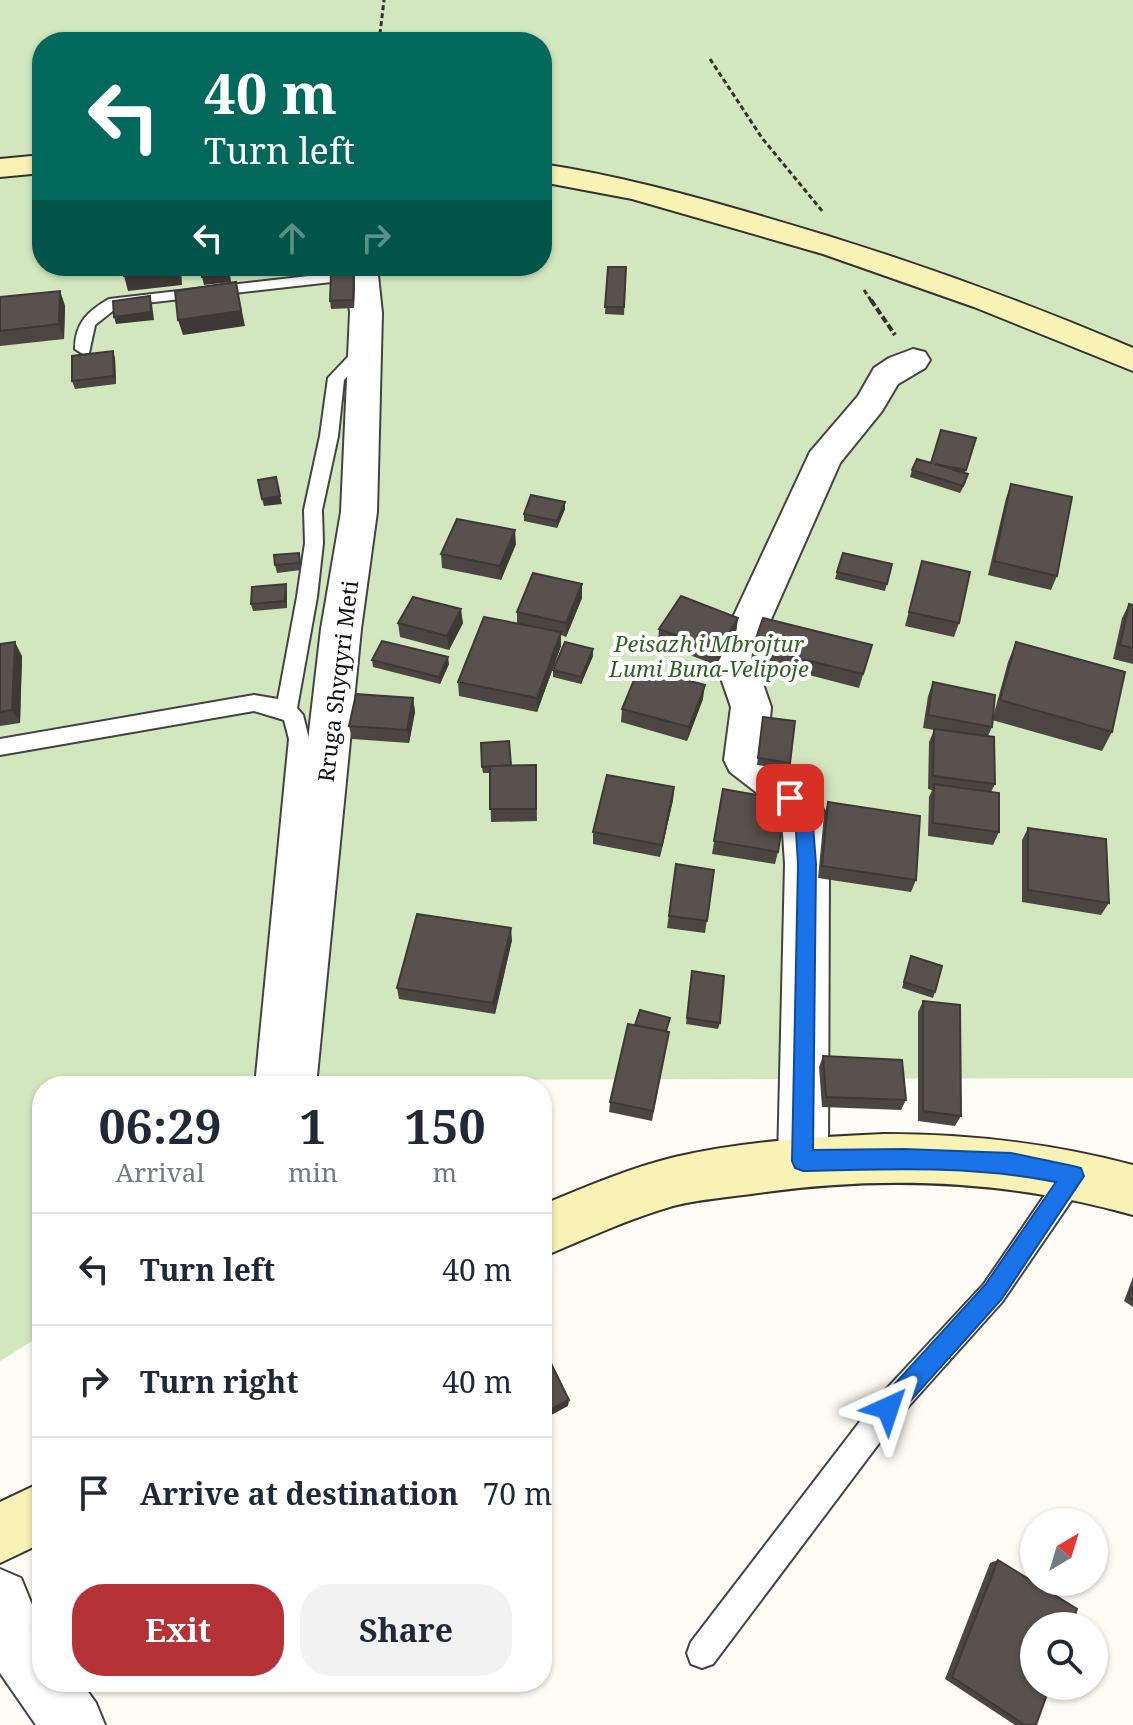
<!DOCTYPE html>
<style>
:root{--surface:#fff;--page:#f2f2f3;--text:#1f2937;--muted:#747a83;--line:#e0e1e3;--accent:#b53237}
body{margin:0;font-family:"Noto Serif",serif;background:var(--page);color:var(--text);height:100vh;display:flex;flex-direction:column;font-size:30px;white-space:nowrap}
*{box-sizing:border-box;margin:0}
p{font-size:26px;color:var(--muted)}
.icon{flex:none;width:44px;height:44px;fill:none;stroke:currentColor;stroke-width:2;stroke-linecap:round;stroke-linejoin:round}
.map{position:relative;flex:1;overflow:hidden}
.side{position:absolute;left:32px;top:1076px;width:520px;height:616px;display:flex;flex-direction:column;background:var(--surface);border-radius:32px;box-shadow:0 2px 6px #0004}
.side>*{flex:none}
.banner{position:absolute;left:32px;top:32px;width:520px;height:244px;border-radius:32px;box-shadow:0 2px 6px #0004;background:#00695c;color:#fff;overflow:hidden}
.needle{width:52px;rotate:38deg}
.tools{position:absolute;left:1020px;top:1508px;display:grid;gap:16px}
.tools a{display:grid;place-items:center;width:88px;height:88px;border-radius:50%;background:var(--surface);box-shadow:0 2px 6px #0004;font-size:40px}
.pin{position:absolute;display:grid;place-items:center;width:68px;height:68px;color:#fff;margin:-34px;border-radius:16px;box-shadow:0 4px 12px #0006}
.me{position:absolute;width:88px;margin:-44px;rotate:42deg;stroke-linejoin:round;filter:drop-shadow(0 0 6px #0008)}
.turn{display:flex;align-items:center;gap:28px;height:168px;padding:0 40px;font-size:36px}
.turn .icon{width:104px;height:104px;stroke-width:2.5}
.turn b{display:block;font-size:56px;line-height:68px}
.lanes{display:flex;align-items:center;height:76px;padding:0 40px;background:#0003;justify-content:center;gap:40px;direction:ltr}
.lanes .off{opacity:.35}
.eta{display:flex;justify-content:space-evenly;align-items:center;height:136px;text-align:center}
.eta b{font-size:48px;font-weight:700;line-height:56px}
.action{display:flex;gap:16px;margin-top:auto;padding:16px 40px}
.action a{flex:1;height:92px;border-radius:32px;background:var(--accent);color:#fff;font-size:32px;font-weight:700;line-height:92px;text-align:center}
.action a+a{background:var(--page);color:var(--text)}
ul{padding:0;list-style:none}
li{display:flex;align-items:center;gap:24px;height:112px;padding:0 40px;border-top:2px solid var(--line)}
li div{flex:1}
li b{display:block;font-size:30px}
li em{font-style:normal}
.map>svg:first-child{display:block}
.green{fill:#d3e7bf;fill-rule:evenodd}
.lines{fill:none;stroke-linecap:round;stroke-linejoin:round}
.lane-casing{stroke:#434343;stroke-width:4}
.street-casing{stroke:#434343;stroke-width:4}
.secondary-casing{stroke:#323232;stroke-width:4}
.path-far1{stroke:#323232;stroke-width:3;stroke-dasharray:5 3;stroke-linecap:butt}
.path{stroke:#323232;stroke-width:4;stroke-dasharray:7 3;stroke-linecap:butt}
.lane{fill:#fff;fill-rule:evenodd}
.street{fill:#fff;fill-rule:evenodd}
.secondary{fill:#f8f2b5;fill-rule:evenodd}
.wall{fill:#4c4642}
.shaded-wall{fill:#3e3936}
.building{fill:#58514d;stroke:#3e3936;stroke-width:2}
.route{fill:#1a73e8;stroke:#114b97;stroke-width:2}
.labels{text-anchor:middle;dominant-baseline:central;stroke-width:8;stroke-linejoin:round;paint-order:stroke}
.park-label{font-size:22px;font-style:italic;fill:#316325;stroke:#fff}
.street-label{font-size:22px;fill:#101010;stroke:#fff}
</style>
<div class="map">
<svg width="1133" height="1725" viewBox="0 0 1133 1725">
<rect width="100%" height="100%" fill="#fefcf4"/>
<path class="green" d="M0,0H1133V1078L450,1080L440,1086H42V1335L0,1361ZM42,42H542V266H42Z"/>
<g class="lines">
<g class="lane-casing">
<path id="lane" d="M361,270L369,275L367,278L119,306L95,325L89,353L83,354L75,349C75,323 88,311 109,299Z
M365,344L373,349L344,380L338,436L322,510L323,543L317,597L297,708L303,715L309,739L279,1086H255L289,739L284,720L254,711L0,755V739L254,695L278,699L297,597L305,543L304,510L320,436L328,378L359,345Z
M1073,1164L1082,1167L1086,1176L1082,1185L1002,1302L898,1418L713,1664L702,1668L691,1664L687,1653L691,1642L878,1398L984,1284L1064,1167Z"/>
</g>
<g class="street-casing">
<path id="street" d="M345,266H377L382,313L377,512L361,629L316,1086H268L321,629L341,512L350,313Z
M913,349L925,352L930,360L925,368L898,384L882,411L840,463L754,658L771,707L767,753L791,772L818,800L824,812L829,864L828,1161L821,1178L803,1185L785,1178L778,1161L785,864L782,818L761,796L730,772L724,760L731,707L714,658L810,452L858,396L874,368L889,358Z
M0,1569L21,1578L42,1629V1682H81L96,1703L105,1725H36L0,1673Z"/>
</g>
<g class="secondary-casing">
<path id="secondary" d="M42,155V173L0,177V159Z
M542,164C616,175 689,195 761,216C887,252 1011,296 1133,348V371L974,307L823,254L632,199L542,182Z
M884,1134C969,1134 1050,1143 1133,1165V1215C1009,1180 885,1175 758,1193C730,1197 701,1199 673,1206C628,1219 585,1239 542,1257V1205C585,1187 630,1168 675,1157C743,1141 815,1137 884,1134Z
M42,1482V1543L0,1563V1502Z"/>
</g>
<path class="path-far1" d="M379,42L384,0
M710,59L762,138L823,212
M864,290L872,302"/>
<path class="path" d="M871,300L895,335"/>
<use href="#lane" class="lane"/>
<use href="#street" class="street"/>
<use href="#secondary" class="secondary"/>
</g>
<path class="wall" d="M608,267H626L624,315L605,314Z
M355,281L354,308L331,309L330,301Z
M60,291L65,306L64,339L0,346V297Z
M115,358L116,384L75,389L72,381Z
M976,438L965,473L966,482L960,493L910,477L912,470L931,463Z
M1011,484L1057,576L1051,590L988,575L1006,498Z
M565,509L557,528L524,521V514Z
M516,544L501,580L442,568L441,554Z
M299,553L301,570L277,573L275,565Z
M922,561L959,623L954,637L905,626Z
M892,564L885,591L835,579L837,572Z
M287,591V608L253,611L251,604Z
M582,598L566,637L561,635V646L537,712L459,696L458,682L517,624V612Z
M1129,604L1133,605V664L1113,659L1122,618Z
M738,618L736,632L716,665L658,643L659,629Z
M398,623H463L449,650L400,637Z
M1016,642L1112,732L1102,751L992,720V727L988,736L995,784L991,792L999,832L993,845L928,836L929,797L932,790L928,789L929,742L934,730L923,728L928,696L933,682L993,717L1008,662Z
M0,644L22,656L20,723L0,726Z
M872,645L859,688L751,660L753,647Z
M593,656L581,684L553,677V670Z
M372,660L449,664L440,684L373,667Z
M413,698L415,712L409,743L352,739L349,726Z
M703,699L687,741L621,722L622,709Z
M763,717L790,763L789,769L757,765Z
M536,765L537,821L491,822L490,773H483L482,767Z
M674,787L673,800L660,857L593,844V832Z
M723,789L778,852L775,864L712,854Z
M828,802L916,880L911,892L818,878L824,815Z
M1028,828L1109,903L1101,915L1022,902V840Z
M676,864L714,870L705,933L667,928Z
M512,940L495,1014L399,999L397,988Z
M911,956L935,992L933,998L902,988Z
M692,971L720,1023L718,1029L686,1024Z
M923,1001L961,1116L955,1126L918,1121V1012Z
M670,1018L666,1031L667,1042L652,1121L609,1112L610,1102L635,1025Z
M823,1056L906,1100L901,1110L822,1107L819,1067Z
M1133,1277V1307L1124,1301Z
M998,1560L1036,1725H1015L945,1679L990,1563Z"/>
<path class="shaded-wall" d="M181,266L182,285L128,291L124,276Z
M229,266L231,282L204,285L202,277Z
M354,273L355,281L354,308L353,300Z
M236,282L245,326L183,335L178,320Z
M60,291L65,306L64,339L59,324Z
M150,296L152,304L154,320L116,324L114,317Z
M113,351L115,358L116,384L114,376Z
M280,496L282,504L264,506L262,499Z
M565,502V509L557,528V521Z
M515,530L516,544L501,580L500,566Z
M286,584L287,591V608L285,601Z
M582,584V598L566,637V623Z
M461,609L463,623L449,650L447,636Z
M738,618L736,632L716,665L718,651Z
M561,632V646L537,712V698Z
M15,642L22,656L20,723L12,710Z
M593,649V656L581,684V677Z
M448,657L449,664L440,684L439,677Z
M705,685L703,699L687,741L689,727Z
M413,698L415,712L409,743L407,730Z
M674,787L673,800L660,857L662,845Z
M511,928L512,940L495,1014L493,1003Z
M569,1400L568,1406L542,1420V1414Z"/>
<path class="building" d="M123,266H178V270L124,276Z
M201,266H228L229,274L202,277Z
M608,267H626L624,307H605Z
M354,273L353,300L330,301L331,274Z
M236,282L241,311L178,320L175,291Z
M60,291L59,324L0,331V297Z
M150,296L151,312L114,317L113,301Z
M113,351L114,376L72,381V356Z
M941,430L976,438L966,470L935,464L968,474L963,486L912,470L917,459L931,463Z
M276,477L280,496L262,499L258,480Z
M1011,484L1072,497L1057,576L994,561Z
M531,495L565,502L557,521L524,514Z
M457,519L515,530L500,566L441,554Z
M299,553L300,563L275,565L274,555Z
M843,553L892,564L887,584L837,572Z
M922,561L970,572L959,623L909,612Z
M533,573L582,584L566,623L517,612Z
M286,584L285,601L251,604L252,587Z
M681,596L738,618L718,651L659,629Z
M413,597L461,609L447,636L398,623Z
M1129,604L1133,605V648L1120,645Z
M484,617L561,632L537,698L458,682Z
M763,618L872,645L863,674L753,647Z
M382,641L448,657L439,677L372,660Z
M15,642L12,710L0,712V644Z
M565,642L593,649L581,677L553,670Z
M1016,642L1125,672L1112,732L1000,700Z
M639,668L705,685L689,727L622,709Z
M933,682L995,695L992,727L928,715Z
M356,694L413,698L407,730L349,726Z
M763,717L795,721L790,763L758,758Z
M934,729L994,737L995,784L933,776Z
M509,741L511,765L482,767L481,743Z
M536,765V809H490V766Z
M607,775L674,787L662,845L593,832Z
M934,784L999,793V832L933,823Z
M723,789L786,800L778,852L714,841Z
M828,802L920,816L916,880L822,866Z
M1028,828L1106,839L1109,903L1028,890Z
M676,864L714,870L707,921L669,916Z
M417,914L511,928L493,1003L397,988Z
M911,956L942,966L935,992L904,982Z
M692,971L724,976L720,1023L687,1018Z
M923,1001L960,1005L961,1116L923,1111Z
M640,1010L670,1018L666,1031L635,1025Z
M628,1024L669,1032L653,1111L610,1102Z
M823,1056L902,1060L906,1100L826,1097Z
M1133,1286V1300L1128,1297Z
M542,1345L569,1400L542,1414Z
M998,1560L1077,1609L1071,1626H1034V1686H1050L1036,1725H1025L952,1677Z
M42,1623V1655L33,1629Z"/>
<path class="route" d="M790,791L796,793L812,812L816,864L813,1150L904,1149L1011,1153L1073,1166L1081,1168L1084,1176L1001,1300L897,1416L888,1419L880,1416L877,1408L880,1400L985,1285L1056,1182C973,1165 887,1169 803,1171L795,1168L792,1161L798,864L795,815L781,798Z"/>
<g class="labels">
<g class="park-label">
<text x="709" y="643">Peisazh i Mbrojtur<tspan x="709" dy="25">Lumi Buna-Velipoje</tspan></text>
</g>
<g class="street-label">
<text transform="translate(337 681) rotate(-83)">Rruga Shyqyri Meti</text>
</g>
</g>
</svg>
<div class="tools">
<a><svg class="needle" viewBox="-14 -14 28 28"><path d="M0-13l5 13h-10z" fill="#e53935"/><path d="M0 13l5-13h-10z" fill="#747a83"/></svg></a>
<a><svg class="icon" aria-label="search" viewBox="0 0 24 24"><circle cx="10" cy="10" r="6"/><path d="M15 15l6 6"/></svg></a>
</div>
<div class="pin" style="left:790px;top:798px;background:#d93025"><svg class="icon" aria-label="arrive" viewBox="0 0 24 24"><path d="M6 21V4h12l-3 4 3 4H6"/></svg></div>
<svg class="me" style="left:888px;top:1408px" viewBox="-20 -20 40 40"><path d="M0-17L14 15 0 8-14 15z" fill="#1a73e8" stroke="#fff" stroke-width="4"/></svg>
<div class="banner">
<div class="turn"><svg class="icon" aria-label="left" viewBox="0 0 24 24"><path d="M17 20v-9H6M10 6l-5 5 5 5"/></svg><div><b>40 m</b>Turn left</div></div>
<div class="lanes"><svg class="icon" aria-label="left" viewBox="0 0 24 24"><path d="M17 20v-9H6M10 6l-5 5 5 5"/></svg><svg class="icon off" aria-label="ahead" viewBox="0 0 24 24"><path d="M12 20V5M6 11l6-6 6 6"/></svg><svg class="icon off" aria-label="right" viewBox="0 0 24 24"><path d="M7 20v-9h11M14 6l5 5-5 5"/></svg></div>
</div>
<section class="side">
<div class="eta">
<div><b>06:29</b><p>Arrival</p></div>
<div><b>1</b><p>min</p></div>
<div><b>150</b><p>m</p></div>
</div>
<ul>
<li><svg class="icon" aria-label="left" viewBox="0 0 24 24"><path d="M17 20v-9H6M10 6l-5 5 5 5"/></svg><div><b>Turn left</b></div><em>40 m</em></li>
<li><svg class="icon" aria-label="right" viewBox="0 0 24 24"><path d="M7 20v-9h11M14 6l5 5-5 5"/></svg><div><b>Turn right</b></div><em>40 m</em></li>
<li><svg class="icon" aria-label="arrive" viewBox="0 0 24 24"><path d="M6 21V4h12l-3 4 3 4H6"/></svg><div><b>Arrive at destination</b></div><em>70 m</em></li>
</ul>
<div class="action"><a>Exit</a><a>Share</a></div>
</section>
</div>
